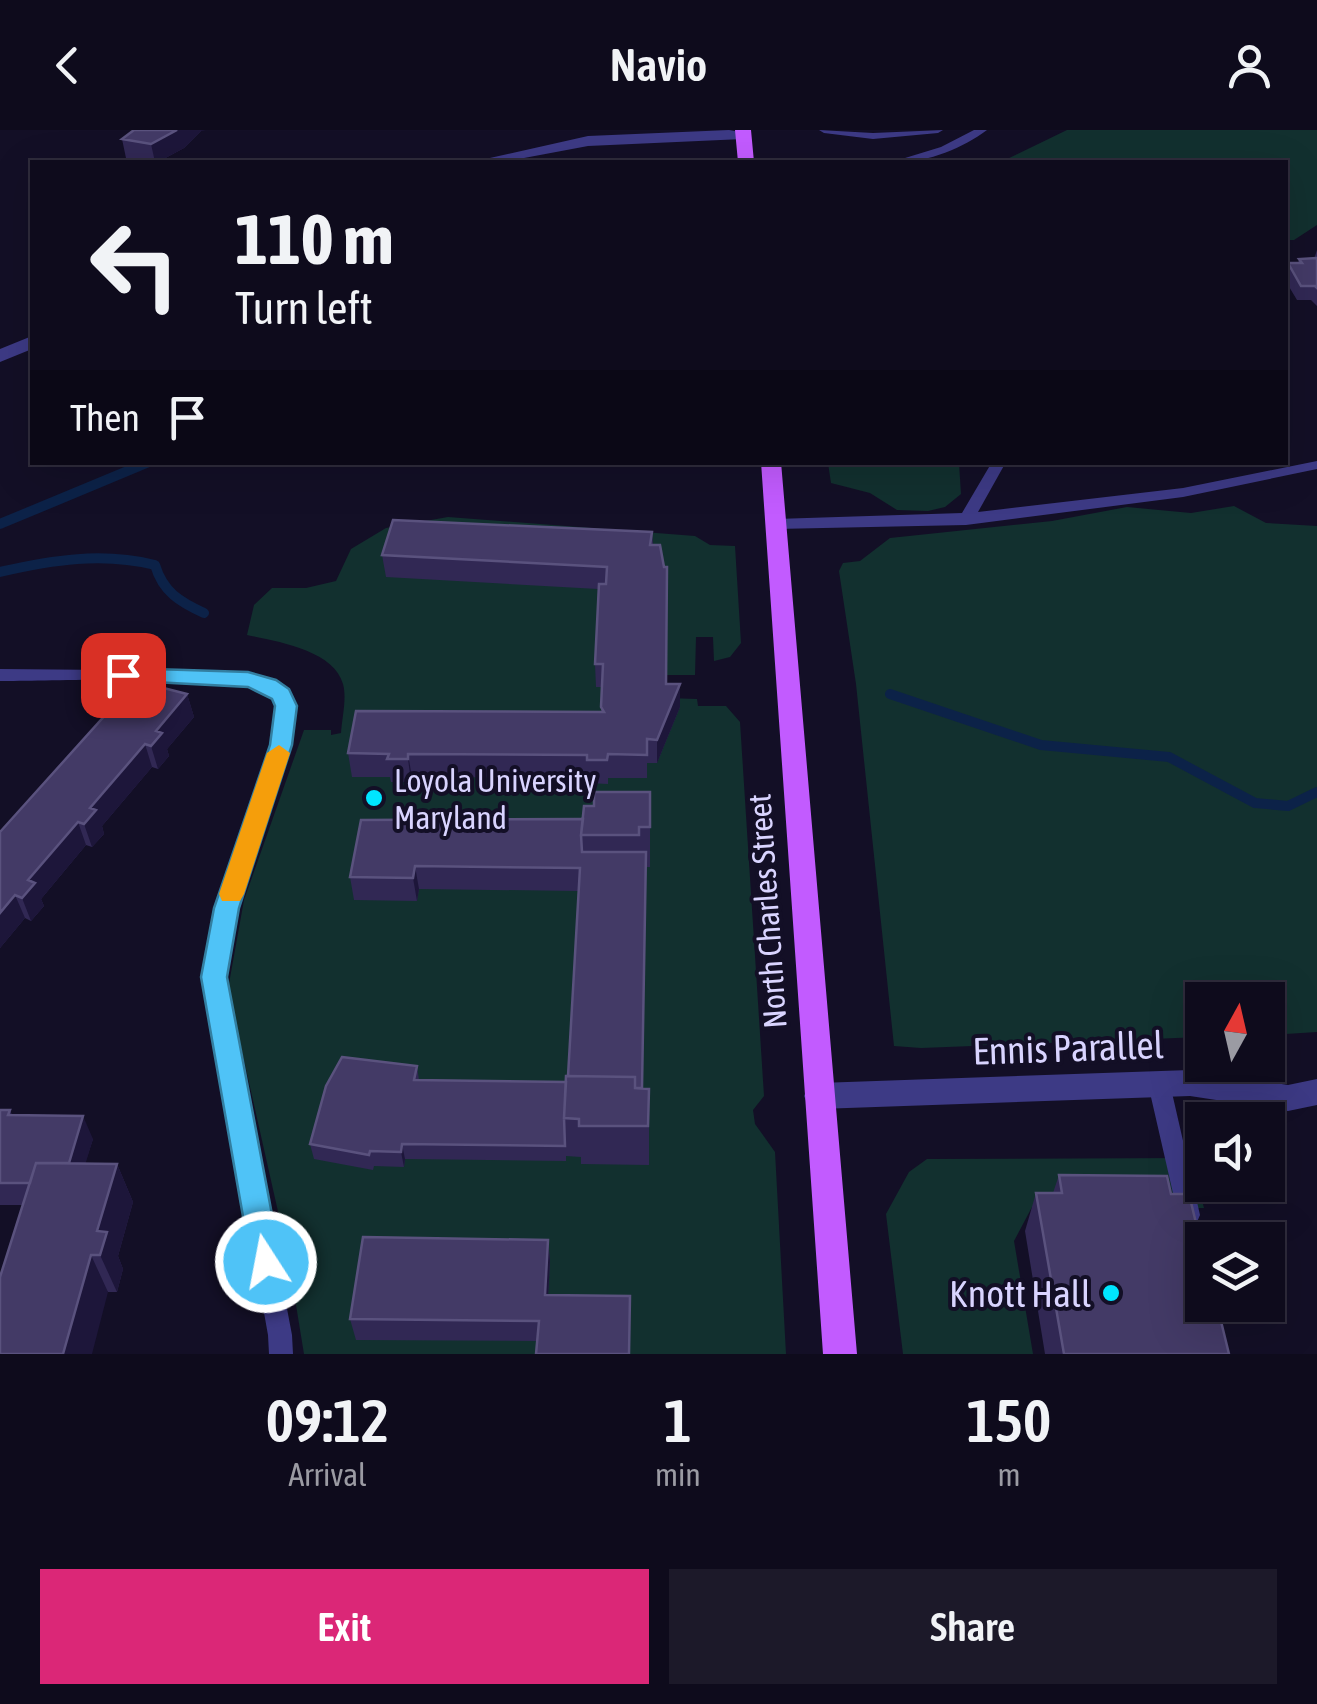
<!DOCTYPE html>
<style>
:root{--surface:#0e0b1c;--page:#1c1929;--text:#f1f3f6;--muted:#9b9ba3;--line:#2e2b3b;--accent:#db2777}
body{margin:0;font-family:"Asap Condensed",sans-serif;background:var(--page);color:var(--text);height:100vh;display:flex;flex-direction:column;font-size:38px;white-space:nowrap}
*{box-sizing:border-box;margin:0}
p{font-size:32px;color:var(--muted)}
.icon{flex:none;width:55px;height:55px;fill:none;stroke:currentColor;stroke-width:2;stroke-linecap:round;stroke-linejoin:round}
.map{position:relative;height:1224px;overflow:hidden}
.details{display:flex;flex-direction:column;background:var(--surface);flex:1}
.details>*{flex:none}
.banner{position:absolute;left:30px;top:30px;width:1258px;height:305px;border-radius:0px;box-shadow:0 10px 40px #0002,0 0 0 2px var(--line);background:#0e0b1c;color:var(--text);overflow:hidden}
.needle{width:65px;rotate:8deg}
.tools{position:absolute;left:1185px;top:852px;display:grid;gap:20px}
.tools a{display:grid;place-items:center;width:100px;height:100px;border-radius:0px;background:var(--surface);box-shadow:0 10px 40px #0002,0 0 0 2px var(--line);font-size:50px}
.pin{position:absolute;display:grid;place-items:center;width:85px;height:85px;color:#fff;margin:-42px;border-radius:20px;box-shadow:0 5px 15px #0006}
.me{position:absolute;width:110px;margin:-55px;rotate:349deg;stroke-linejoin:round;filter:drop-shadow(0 0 8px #0008)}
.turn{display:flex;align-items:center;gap:35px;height:210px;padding:0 40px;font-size:45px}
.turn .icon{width:130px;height:130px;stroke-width:2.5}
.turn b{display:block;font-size:70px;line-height:85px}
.then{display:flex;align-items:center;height:95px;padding:0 40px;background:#0003;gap:20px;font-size:38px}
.eta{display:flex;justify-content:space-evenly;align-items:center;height:170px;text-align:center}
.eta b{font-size:60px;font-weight:600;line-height:70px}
.action{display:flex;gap:20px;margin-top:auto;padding:20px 40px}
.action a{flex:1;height:115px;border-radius:0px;background:var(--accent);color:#fff;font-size:40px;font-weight:600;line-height:115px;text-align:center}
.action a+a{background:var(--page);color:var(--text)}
header{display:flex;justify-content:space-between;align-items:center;height:130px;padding:0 40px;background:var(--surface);font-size:45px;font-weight:600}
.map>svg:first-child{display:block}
.green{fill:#12302f}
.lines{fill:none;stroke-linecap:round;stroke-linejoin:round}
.stream{stroke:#0c2248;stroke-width:10}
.lane{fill:#3d3a85;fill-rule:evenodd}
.street{fill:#3d3a85;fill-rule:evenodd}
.primary{fill:#c25bff;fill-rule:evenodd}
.wall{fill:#312854}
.shaded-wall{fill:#1d163a}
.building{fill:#433a66;stroke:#5a527e;stroke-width:2.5}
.route{fill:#4fc3f7;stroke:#337fa1;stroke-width:2.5}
.slow{fill:#f59e0b}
.poi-dot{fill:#00e5ff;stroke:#130f26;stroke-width:4}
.labels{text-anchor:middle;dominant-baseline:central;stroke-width:8;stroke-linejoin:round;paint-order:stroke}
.poi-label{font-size:32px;fill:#d9d4ff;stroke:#130f26;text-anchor:start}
.street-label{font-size:32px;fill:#d9d4ff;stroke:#130f26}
.near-street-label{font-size:38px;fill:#d9d4ff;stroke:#130f26}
.near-poi-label{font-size:38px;fill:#d9d4ff;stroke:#130f26;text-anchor:end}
</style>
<header><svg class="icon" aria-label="back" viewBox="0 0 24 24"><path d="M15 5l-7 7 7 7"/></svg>Navio<svg class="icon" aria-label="person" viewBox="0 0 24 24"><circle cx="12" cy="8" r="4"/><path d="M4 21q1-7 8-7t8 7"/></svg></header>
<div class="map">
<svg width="1317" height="1224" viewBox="0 0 1317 1224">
<rect width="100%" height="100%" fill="#130f26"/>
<path class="green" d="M1067,0H1317V95L1294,110H1285V32H1001Z
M828,333H959L961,364L945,377L928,381L897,380L870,363L831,353Z
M1234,376L1266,393L1317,396V902L1268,905V870H1202V907L921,918L894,916L856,554L839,441L843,433L860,431L890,408L1052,391L1127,377L1191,383Z
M448,387L695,406L710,415L735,416L741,513L730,527L714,531L713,507H696L695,545H667L666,568L697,569L698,576H726L740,592L764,966L753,980L755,994L775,1022L786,1224H304L288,1126L228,859L244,770L304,600H331V605L341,603C342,588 347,568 343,554C334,520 276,511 247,505L254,475L272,458H306L336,451L351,419L386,398Z
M1191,1028L1204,1078L1032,1077L1014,1111L1033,1224H903L886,1084L909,1042L927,1029Z"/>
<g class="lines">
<path class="stream" d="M0,394L149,332
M0,442C52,430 102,422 155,435C163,462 180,472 204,483
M890,564L1041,615L1169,627L1255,673L1288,676L1317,662"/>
<path class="lane" d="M819,0L873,3L943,0L938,3L873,9L824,3Z
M974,0H987C962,19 924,34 892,32L941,17Z
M1317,331V339L1183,367L966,395L776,399L768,394L776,389L962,383L992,332H1006L978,382L1183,358Z
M0,539L223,541L268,549L289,565L295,593L236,777L224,847L292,1205L293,1224H269L268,1205L204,847L216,777L277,593L273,567C241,543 51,551 0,551Z
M1159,945L1167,948L1170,954L1200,1085L1197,1092L1189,1095L1181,1092L1178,1085L1148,954L1151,948Z"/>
<path class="street" d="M729,0L751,4L743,9L588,16L502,32H472L588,6Z
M32,206V219L0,232V219Z
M1190,940L1288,955L1317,949V975L1288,981L1190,966L819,979L808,975L804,966L808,957L819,953Z"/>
<path class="primary" d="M735,0H751L754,32H738Z
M761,332H781L857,1224H823Z"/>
</g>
<path class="wall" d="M201,1L184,18L158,32H148L126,28L122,9Z
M1317,120V176L1311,170H1297L1285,150L1288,133H1298L1299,129H1314Z
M652,402L666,554H680V577L657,633H647V648H608V654L588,653L587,648L412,647L411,652H391L390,647H352L348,623L601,582L602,557H596L595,534L598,459L386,447L382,425Z
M187,564L194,587L167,619L169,626L158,639L152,637L102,696L104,704L92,717L86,715L41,769L44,776L31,791L25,788L0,818V702Z
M650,662V737H646L642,958L649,997V1035L581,1034V1027L566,1026V1031L405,1029L404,1037L374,1036L373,1040L314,1029L310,1014L417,936L419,950L566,952L568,946L578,761L419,759L417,771L354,770L350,747L583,689L594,676Z
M0,980H10L12,985L93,1009L85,1033L117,1034L133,1072L118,1126L123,1139L117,1162H108L23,1075H0Z
M1059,1045L1171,1064L1229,1224H1045L1025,1101L1036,1063H1053Z
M548,1110L550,1131L548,1165L630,1166V1224H537V1211L356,1210L350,1189Z"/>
<path class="shaded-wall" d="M177,0H206L201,1L184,18L158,32H155L151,14Z
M680,554V577L657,633V610Z
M187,564L194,587L167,619L169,626L158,639L151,616L156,601Z
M145,614L152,637L102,696L104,704L92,717L84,694L90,678Z
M408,624L412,647L411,652L408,629Z
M78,692L86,715L41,769L44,776L31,791L22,768L28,750Z
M415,736L419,759L417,771L413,748Z
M15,765L25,788L0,818V783Z
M83,986L93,1009L74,1071L64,1049Z
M402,1014L405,1029L404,1037L401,1022Z
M117,1034L133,1072L118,1126L123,1139L117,1162L100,1125L97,1101Z
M548,1110L550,1131L547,1186L545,1165Z
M91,1125L108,1162L92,1224H63Z"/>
<path class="building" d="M134,0H177L151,14L122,9Z
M1317,128V158L1315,156H1301L1288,133H1302L1299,129Z
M393,390L652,402L650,415H660L664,437H667L666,554H680L657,610L647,609V625L608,624L607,630H587V625L408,624V629H387L389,624L348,623L356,581L604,582L601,577L603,534H595L599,454H606L607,437L382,425Z
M136,551L187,564L156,601L162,603L151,616L145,614L90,678L96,680L84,694L78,692L28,750L35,753L22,768L15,765L0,783V702Z
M594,662H650V697H639V705H581L584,676H594Z
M583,689L581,705L582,722H646L642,958H635V947L568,946L580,738L415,736L413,748L350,747L361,690Z
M342,927L417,936L414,950L566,952L564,988L565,1016L402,1014L401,1022L370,1021L369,1025L310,1014L326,956Z
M566,946L635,947V958L649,959L648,996H579V989L564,988Z
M0,980H10L8,985L83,986L69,1033H36L30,1053H0Z
M36,1033L117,1034L97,1101L107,1102L100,1125H91L63,1224H0V1147Z
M1059,1045L1167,1046L1171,1064H1189L1202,1118V1175H1217L1229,1224H1064L1036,1063H1062Z
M363,1107L548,1110L545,1165L630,1166L629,1224H536L539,1191L350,1189Z"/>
<path class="route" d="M123,538L248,542L276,550L289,559L297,576L292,615L239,778L227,847L281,1132L277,1142L266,1146L256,1142L251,1132L201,847L214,778L270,615L275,576L272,569L248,557L115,550L112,545L115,540Z"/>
<path class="slow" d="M279,615L290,623L244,764L240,771H222L219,764L267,623Z"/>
<g class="poi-dot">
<circle cx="374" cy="668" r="10"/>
<circle cx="1111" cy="1163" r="10"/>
</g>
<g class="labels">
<g class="poi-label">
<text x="394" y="650">Loyola University<tspan x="394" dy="37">Maryland</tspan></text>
</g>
<g class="street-label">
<text transform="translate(767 781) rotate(-94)">North Charles Street</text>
</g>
<g class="near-street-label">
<text transform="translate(1068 918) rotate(-2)">Ennis Parallel</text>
</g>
<g class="near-poi-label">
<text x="1091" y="1163">Knott Hall</text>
</g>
</g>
</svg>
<div class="tools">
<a><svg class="needle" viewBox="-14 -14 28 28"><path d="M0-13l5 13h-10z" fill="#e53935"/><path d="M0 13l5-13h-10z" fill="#9b9ba3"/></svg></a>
<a><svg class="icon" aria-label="sound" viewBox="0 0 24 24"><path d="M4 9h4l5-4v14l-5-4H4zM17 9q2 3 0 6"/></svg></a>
<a><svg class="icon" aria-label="layers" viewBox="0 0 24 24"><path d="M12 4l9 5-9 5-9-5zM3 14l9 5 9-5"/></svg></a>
</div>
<div class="pin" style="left:123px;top:545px;background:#d93025"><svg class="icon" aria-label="arrive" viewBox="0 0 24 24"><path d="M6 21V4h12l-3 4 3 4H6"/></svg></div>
<svg class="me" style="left:266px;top:1132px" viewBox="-20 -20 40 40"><circle r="17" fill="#4fc3f7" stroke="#fff" stroke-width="3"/><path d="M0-11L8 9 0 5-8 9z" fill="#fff"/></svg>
<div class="banner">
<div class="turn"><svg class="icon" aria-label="left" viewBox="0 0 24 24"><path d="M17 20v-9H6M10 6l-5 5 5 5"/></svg><div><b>110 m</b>Turn left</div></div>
<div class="then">Then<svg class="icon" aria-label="arrive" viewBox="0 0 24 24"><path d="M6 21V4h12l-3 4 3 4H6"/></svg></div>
</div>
</div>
<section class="details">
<div class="eta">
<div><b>09:12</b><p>Arrival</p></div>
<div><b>1</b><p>min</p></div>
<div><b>150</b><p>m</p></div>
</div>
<div class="action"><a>Exit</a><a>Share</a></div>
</section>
